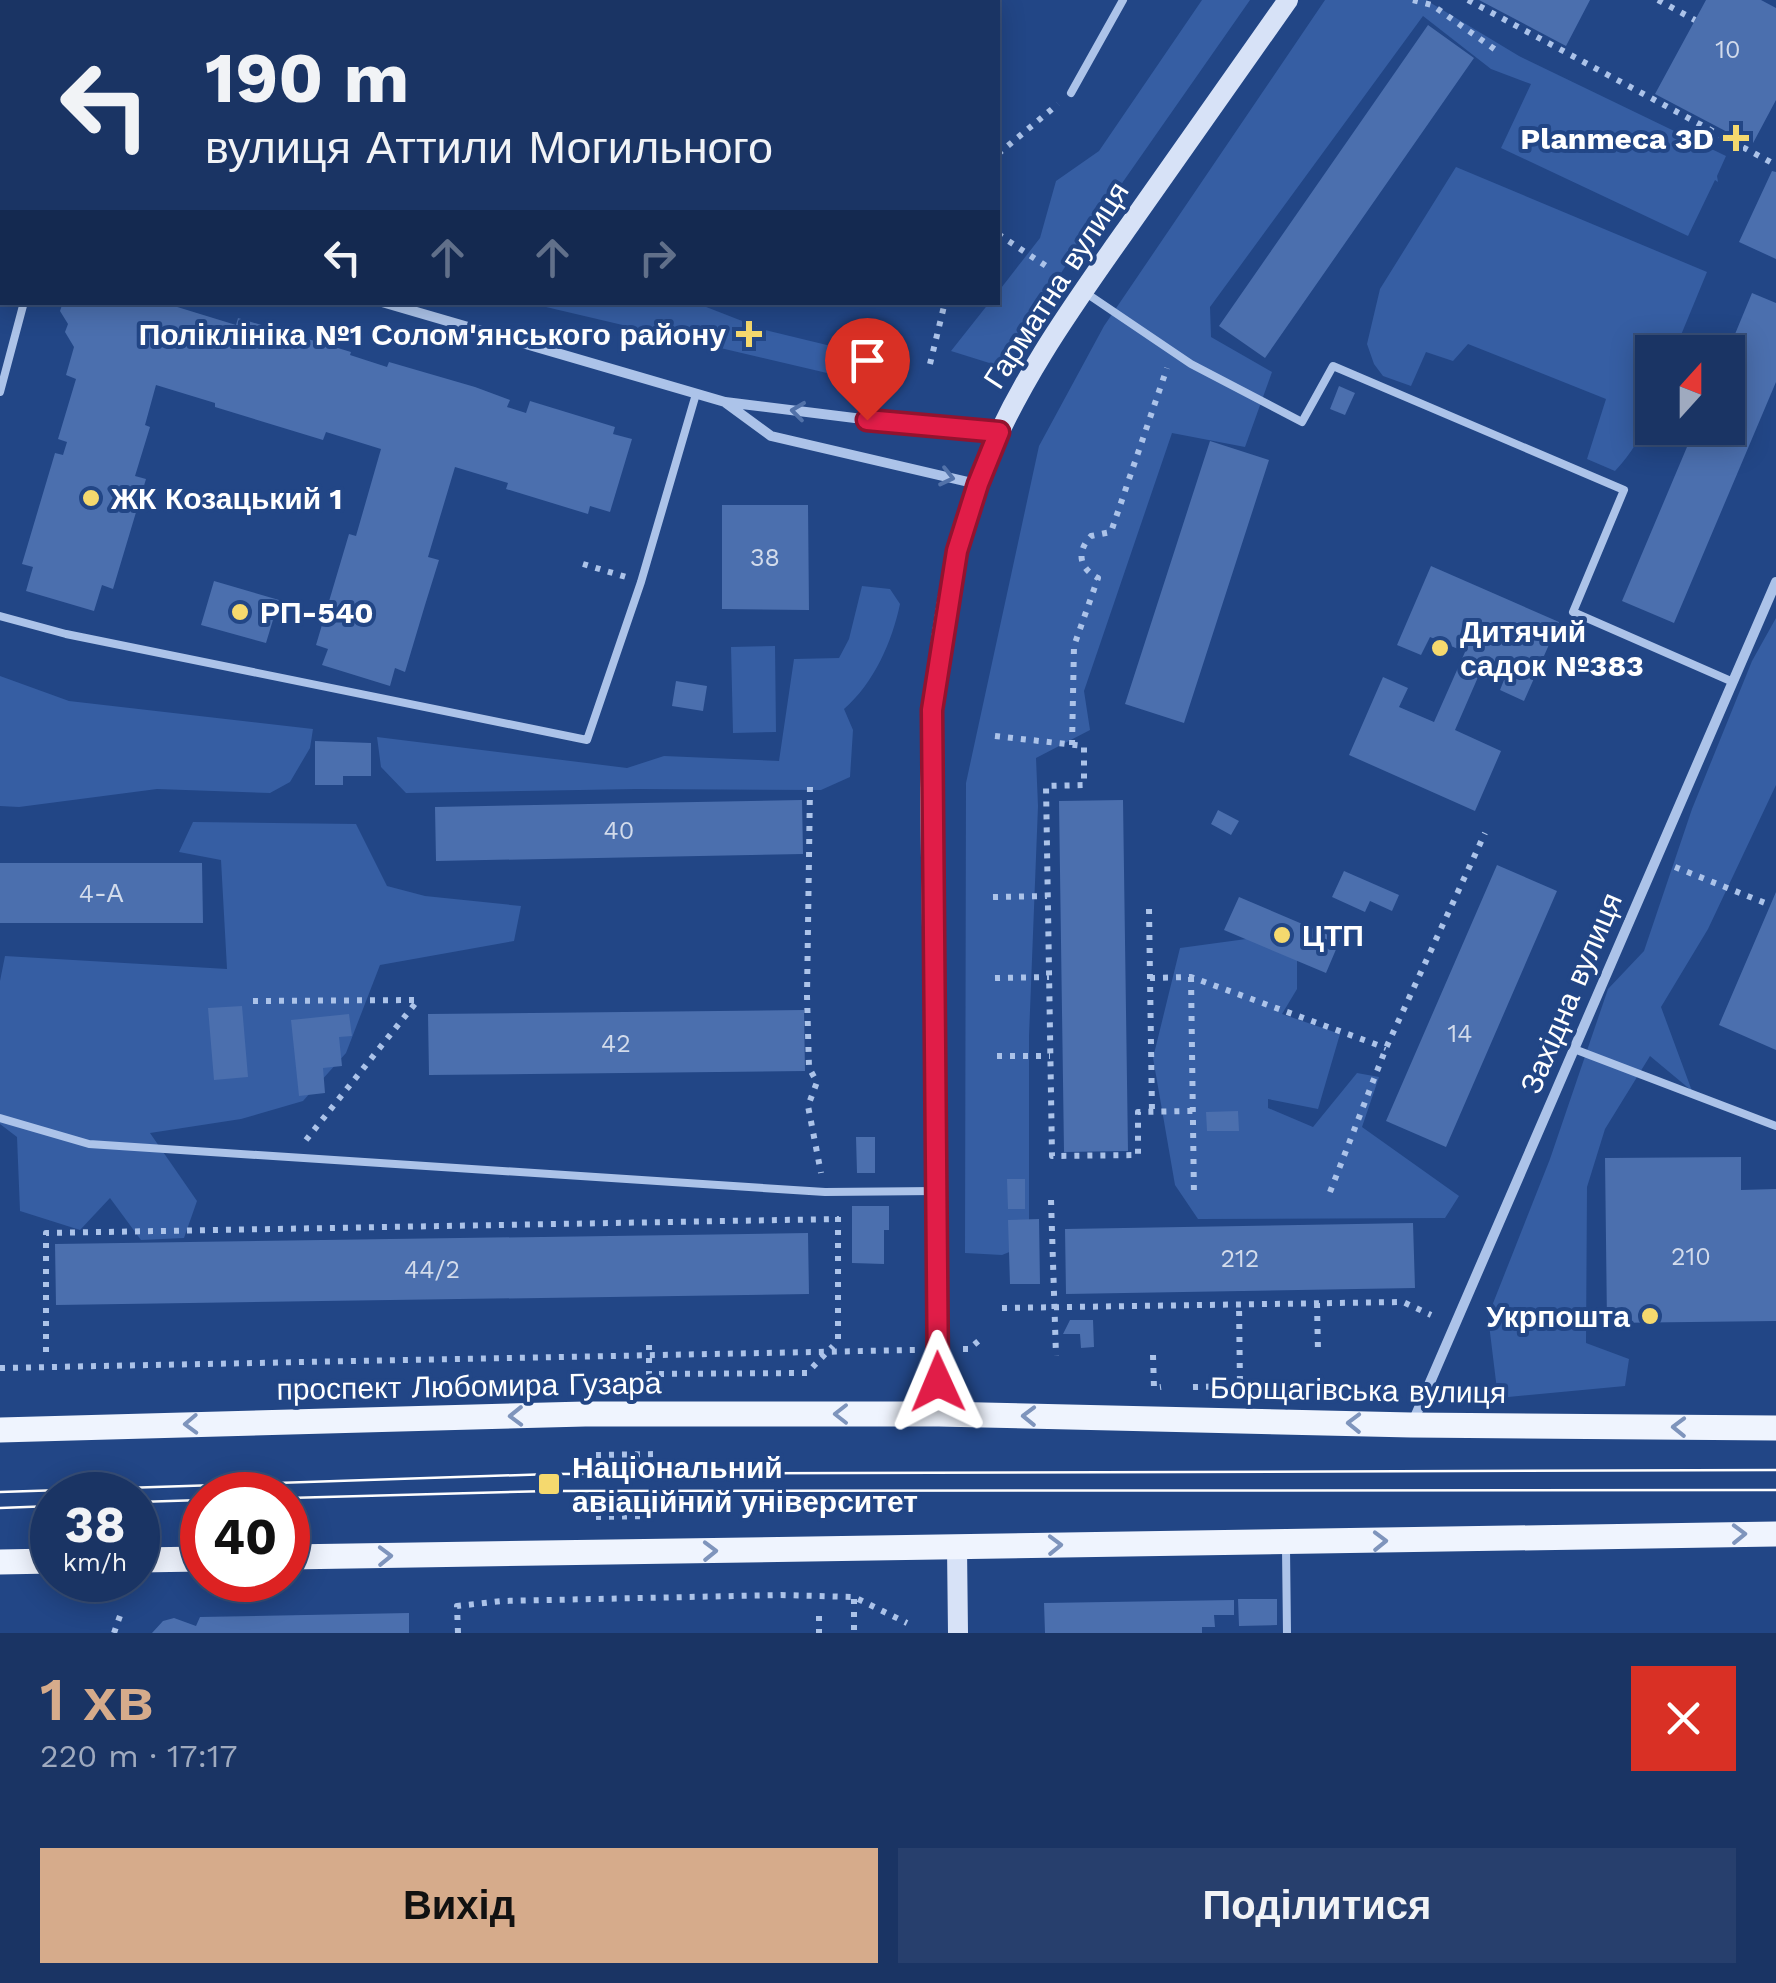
<!DOCTYPE html>
<html lang="uk">
<meta charset="utf-8">
<style>
:root{--surface:#1a3464;--page:#273f6d;--text:#f1f3f6;--muted:#9faabf;--line:#384f78;--accent:#d6ab8b}
body{margin:0;font-family:"Work Sans",sans-serif;background:var(--page);color:var(--text);height:100vh;display:flex;flex-direction:column;font-size:38px;white-space:nowrap}
*{box-sizing:border-box;margin:0}
p{font-size:32px;color:var(--muted)}
.icon{flex:none;width:55px;height:55px;fill:none;stroke:currentColor;stroke-width:2;stroke-linecap:round;stroke-linejoin:round}
.map{position:relative;height:1633px;overflow:hidden}
.panel{display:flex;flex-direction:column;background:var(--surface);flex:1}
.panel>*{flex:none}
.banner{position:absolute;left:0px;top:0px;width:1000px;height:305px;box-shadow:0 5px 25px #0003,0 0 0 2px var(--line);background:#1a3464;color:var(--text);overflow:hidden}
.needle{width:65px;rotate:21deg}
.buttons{position:absolute;left:1635px;top:335px;display:grid;gap:20px}
.buttons a{display:grid;place-items:center;width:110px;height:110px;border-radius:0px;background:var(--surface);box-shadow:0 5px 25px #0003,0 0 0 2px var(--line);font-size:50px}
.speed{position:absolute;left:30px;top:1472px;display:flex;gap:20px;font-size:50px;font-weight:700;text-align:center}
.speed>*{display:grid;place-content:center;width:130px;height:130px;border-radius:50%;background:var(--surface);box-shadow:0 5px 25px #0003,0 0 0 2px var(--line);line-height:1}
.speed small{font-size:25px;font-weight:400}
.speed .limit{border:15px solid #d22;background:#fff;color:#111}
.pin{position:absolute;display:grid;place-items:center;width:85px;height:85px;color:#fff;margin:-102px -42px;border-radius:50% 50% 50% 0;rotate:-45deg;box-shadow:0 0 10px #0007}
.pin .icon{rotate:45deg}
.me{position:absolute;width:110px;margin:-55px;rotate:359deg;stroke-linejoin:round;filter:drop-shadow(0 0 8px #0008)}
.turn{display:flex;align-items:center;gap:35px;height:210px;padding:0 40px;font-size:45px}
.turn .icon{width:130px;height:130px;stroke-width:2.5}
.turn b{display:block;font-size:70px;line-height:85px}
.lanes{display:flex;align-items:center;height:95px;padding:0 40px;background:#0003;justify-content:center;gap:50px;direction:ltr}
.lanes .off{opacity:.35}
.round{display:grid;place-items:center;flex:none;width:105px;height:105px;border-radius:0px;background:var(--page)}
.summary{display:flex;align-items:center;justify-content:space-between;height:170px;padding:0 40px}
h1{font-size:60px;font-weight:600;line-height:75px;color:var(--accent)}
.primary-button{display:flex;gap:20px;margin-top:auto;padding:20px 40px}
.primary-button a{flex:1;height:115px;border-radius:0px;background:var(--accent);color:#111;font-size:40px;font-weight:600;line-height:115px;text-align:center}
.primary-button a+a{background:var(--page);color:var(--text)}
.map>svg:first-child{display:block}
.green{fill:#365ea3}
.building{fill:#4b6fae}
.lines{fill:none;stroke-linecap:round;stroke-linejoin:round}
.path{stroke:#acc3e9;stroke-width:6;stroke-dasharray:5 8;stroke-linecap:butt}
.lane{stroke:#acc3e9;stroke-width:8}
.street{stroke:#acc3e9;stroke-width:10}
.secondary{stroke:#d7e2f7;stroke-width:20}
.primary{stroke:#eff4fe;stroke-width:25}
.tram{stroke:#fff;stroke-width:2.5}
.oneway{stroke:#5272a9}
.oneway2{stroke:#7e94bc}
.route-casing{stroke:#92132f;stroke-width:25}
.route{stroke:#e11d48;stroke-width:18}
.poi-dot{fill:#f5d96e;stroke:#224686;stroke-width:4}
.labels{text-anchor:middle;dominant-baseline:central;stroke-width:8;stroke-linejoin:round;paint-order:stroke}
.number-label{font-size:25px;fill:#d2dbeb}
.poi-label{font-size:30px;font-weight:bold;fill:#fff;stroke:#224686;text-anchor:start}
.street-label{font-size:30px;fill:#fff;stroke:#224686}
</style>
<div class="map">
<svg width="1776" height="1633" viewBox="0 0 1776 1633">
<rect width="100%" height="100%" fill="#224686"/>
<path class="green" d="M0,0H528L2,2V189Z
M1202,0H1250L1097,219L999,366L951,351L989,303L998,302V292L1040,238L1056,181L1099,151Z
M1325,0H1426L1519,56L1726,156L1717,176L1718,182L1715,180L1688,236L1501,148L1531,84L1491,69L1423,16L1210,307L1211,337L1272,372L1245,447L1172,433L1084,691L1090,730L1036,758L1038,806L1029,1036V1244L1002,1255L965,1253L966,783L1039,446L1104,326Z
M1456,167L1707,272L1674,352H1652C1652,403 1651,433 1615,471L1587,459L1606,399L1468,344L1453,361L1426,352L1411,386L1383,376L1374,364L1367,344L1380,289Z
M529,303H696L765,330L897,362L891,388Z
M862,586L890,589L900,604C892,642 874,683 844,709L853,730L850,777L821,790L636,789L406,793L381,767L377,737L627,768L664,756L779,761L794,659L839,658L849,639Z
M1776,618V785L1708,929L1661,1007L1692,1091L1650,1056L1605,1129L1587,1187L1586,1343L1629,1359L1625,1386L1498,1398L1488,1316L1550,1159L1608,989L1644,951L1692,809L1752,661Z
M775,646L776,732L733,733L731,647Z
M0,676L69,701L313,729L310,748L290,782L270,793L157,789L19,807L0,806Z
M193,822L356,824L387,886L425,896L521,906L514,941L380,965L346,1053L303,1101L241,1119L150,1133L197,1201L184,1238L141,1240L110,1198L80,1230L20,1211L17,1137L0,1124V981L5,956L227,969L221,860L179,852Z
M1297,932V989L1282,1014L1340,1034L1318,1109L1268,1099V1108L1313,1127L1357,1073L1379,1077L1362,1127L1459,1196L1445,1218L1198,1219L1175,1185L1153,1058L1180,948Z"/>
<path class="building" d="M1479,0H1590L1566,46Z
M1706,0H1761L1776,8V100L1752,145L1655,94Z
M1428,25L1474,58L1265,358L1219,326Z
M1772,171L1776,172V259L1739,242Z
M1752,293L1776,303V382L1674,623L1622,601L1695,428H1728V351Z
M63,302H161L236,325L238,318L351,352L350,355L387,367L389,362L475,387L510,400L507,407L526,413L530,401L615,427L613,434L632,439L610,512L590,506L588,514L506,489L508,483L455,467L428,557L439,560L425,605L405,672L395,668L390,686L322,665L328,649L316,645L349,534L356,536L381,449L326,432L323,440L215,407V403L156,385L145,425L150,427L135,476L146,479L113,589L102,585L94,611L26,591L33,567L22,564L55,453L63,455L67,442L58,439L76,379L66,375L74,347L65,332L68,324L60,311Z
M1339,386L1355,393L1345,415L1330,409Z
M1210,441L1269,460L1184,723L1125,704Z
M722,505H808L809,610L722,609Z
M1431,566L1559,622L1524,701L1500,690L1508,670L1485,661L1455,730L1501,751L1475,811L1349,755L1383,677L1408,688L1399,707L1434,722L1465,652L1430,637L1421,655L1397,645Z
M214,581L279,600L266,643L201,625Z
M676,681L707,686L703,711L672,706Z
M315,741L371,743V776H343V785H315Z
M802,800L803,854L436,861L435,807Z
M1123,800L1128,1151L1064,1152L1059,801Z
M1218,810L1239,821L1231,835L1211,824Z
M0,863H202L203,923H0Z
M1497,865L1557,891L1446,1147L1386,1121Z
M1344,871L1399,895L1392,911L1370,901L1365,912L1332,897Z
M1776,892V1050L1719,1025Z
M1239,897L1340,940L1326,973L1224,930Z
M242,1006L248,1077L214,1080L208,1008Z
M804,1010L805,1071L429,1075L428,1014Z
M349,1014L352,1036L339,1037L342,1066L323,1068L325,1093L299,1096L291,1020Z
M1238,1111L1239,1131H1207L1206,1112Z
M856,1137H875V1173H857Z
M1741,1157V1190L1776,1189V1321L1607,1323L1605,1158Z
M1007,1179H1025V1209H1008Z
M852,1206H889V1230H884V1264L852,1263Z
M1039,1219L1040,1284H1010L1008,1220Z
M1413,1223L1415,1288L1066,1294L1065,1229Z
M808,1233L809,1294L56,1305L55,1244Z
M1070,1320H1093L1094,1347L1081,1348L1080,1334H1063Z
M1238,1599H1277V1625L1239,1626Z
M1234,1600V1615H1214L1215,1627H1202V1633H1045L1044,1603Z
M409,1613V1633H152L163,1621L174,1618L196,1626L200,1617Z"/>
<g class="lines">
<path class="path" d="M956,0V2
M1413,0L1432,5L1500,53
M1468,0L1776,165
M1658,0L1695,20
M350,2L369,0
M0,117L2,116
M998,154L1058,104
M998,234L1049,268
M930,364L945,302
M583,564L626,577
M995,736L1084,746V785L1046,786L1052,1156L1138,1155V1112L1193,1111
M1072,745L1074,646L1098,578C1079,568 1076,552 1091,536L1111,532L1167,368
M810,787L807,996L809,1068L817,1082L808,1106L821,1173
M1675,867L1770,905
M993,897L1047,896
M1149,909L1152,1112
M1191,977L1194,1197
M995,978L1049,977
M1150,978L1191,977L1386,1048
M253,1001L417,1000
M997,1056H1050
M306,1140L418,1000
M1330,1192L1386,1048L1485,833
M1051,1200L1056,1356
M838,1217V1340
M1317,1303L1318,1351
M1002,1308L1403,1302L1431,1315
M649,1345V1374L807,1373L833,1346
M963,1349H969L982,1338
M46,1352V1233L839,1219
M1153,1355L1154,1388L1161,1387
M0,1368L915,1350
M1193,1387L1240,1386L1239,1304
M596,1455L657,1454
M596,1517L657,1516
M854,1599V1633
M819,1616V1633
M114,1633L122,1610
M458,1633L457,1606L502,1601L781,1595L854,1597L907,1623"/>
<path class="lane" d="M1071,93L1123,0
M0,229L2,220
M1083,291L1191,364L1302,422L1333,366L1624,490L1573,612L1733,682
M0,392L24,302
M0,616L66,634L587,740L641,582L696,394
M1574,1049L1776,1126
M0,1118L89,1144L825,1192L936,1191
M1286,1548L1287,1633"/>
<path class="street" d="M0,191L2,192
M382,302L725,402L903,424L999,432
M726,403L771,436L977,484
M1412,1424L1776,582"/>
<path class="secondary" d="M939,1414L930,788C933,685 943,580 978,483C1013,388 1073,305 1131,223C1184,148 1236,74 1288,0
M957,1547L958,1633"/>
<path class="primary" d="M0,1430L585,1414H939L1411,1425L1776,1428
M288,1557L1776,1534
M138,1560L202,1559
M0,1562L52,1561"/>
<path class="tram" d="M0,1492L551,1474L1776,1470
M288,1498L550,1491L1776,1490
M138,1502L202,1500
M0,1508L52,1506"/>
</g>
<defs><path id="oneway-chevron" d="M-2-3.5L2.5 0L-2 3.5" fill="none" stroke-width="1.6" stroke-linecap="round" stroke-linejoin="round" transform="scale(2.5)"/></defs>
<g class="oneway">
<use href="#oneway-chevron" transform="translate(798 411) rotate(-173)"/>
<use href="#oneway-chevron" transform="translate(947 477) rotate(13)"/>
</g>
<g class="oneway2">
<use href="#oneway-chevron" transform="translate(841 1414) rotate(-180)"/>
<use href="#oneway-chevron" transform="translate(516 1416) rotate(179)"/>
<use href="#oneway-chevron" transform="translate(1029 1416) rotate(-179)"/>
<use href="#oneway-chevron" transform="translate(1354 1423) rotate(-179)"/>
<use href="#oneway-chevron" transform="translate(191 1424) rotate(178)"/>
<use href="#oneway-chevron" transform="translate(1679 1427) rotate(-179)"/>
<use href="#oneway-chevron" transform="translate(1739 1534) rotate(-1)"/>
<use href="#oneway-chevron" transform="translate(1380 1541) rotate(-1)"/>
<use href="#oneway-chevron" transform="translate(1055 1545) rotate(-1)"/>
<use href="#oneway-chevron" transform="translate(710 1551) rotate(-1)"/>
<use href="#oneway-chevron" transform="translate(385 1556) rotate(-1)"/>
</g>
<g class="lines">
<g class="route-casing">
<path id="route" d="M867,420L999,432L978,484L957,551L932,710L938,1382"/>
</g>
<use href="#route" class="route"/>
</g>
<g class="poi-dot">
<path d="M1731 123h10v10h10v10h-10v10h-10v-10h-10v-10h10z"/>
<path d="M744 319h10v10h10v10h-10v10h-10v-10h-10v-10h10z"/>
<circle cx="91" cy="498" r="10"/>
<circle cx="240" cy="612" r="10"/>
<circle cx="1440" cy="648" r="10"/>
<circle cx="1282" cy="935" r="10"/>
<circle cx="1650" cy="1316" r="10"/>
<rect x="537" y="1472" width="24" height="24" rx="5"/>
</g>
<g class="labels">
<g class="number-label">
<text x="1728" y="49">10</text>
<text x="765" y="557">38</text>
<text x="619" y="830">40</text>
<text x="101" y="893">4-А</text>
<text x="1460" y="1033">14</text>
<text x="616" y="1043">42</text>
<text x="1691" y="1256">210</text>
<text x="1240" y="1258">212</text>
<text x="432" y="1269">44/2</text>
</g>
<g class="poi-label">
<text x="1714" y="138" text-anchor="end">Planmeca 3D</text>
<text x="726" y="334" text-anchor="end">Поліклініка №1 Солом'янського району</text>
<text x="111" y="498">ЖК Козацький 1</text>
<text x="260" y="612">РП-540</text>
<text x="1460" y="631">Дитячий<tspan x="1460" dy="34">садок №383</tspan></text>
<text x="1302" y="935">ЦТП</text>
<text x="1630" y="1316" text-anchor="end">Укрпошта</text>
<text x="572" y="1467">Національний<tspan x="572" dy="34">авіаційний університет</tspan></text>
</g>
<g class="street-label">
<text transform="translate(1056 285) rotate(-57)">Гарматна вулиця</text>
<text transform="translate(1571 993) rotate(-67)">Західна вулиця</text>
<text transform="translate(469 1386) rotate(-1)">проспект Любомира Гузара</text>
<text transform="translate(1358 1390) rotate(1)">Борщагівська вулиця</text>
</g>
</g>
</svg>
<div class="buttons">
<a><svg class="needle" viewBox="-14 -14 28 28"><path d="M0-13l5 13h-10z" fill="#e53935"/><path d="M0 13l5-13h-10z" fill="#9faabf"/></svg></a>
</div>
<div class="speed"><div>38<small>km/h</small></div><div class="limit">40</div></div>
<div class="pin" style="left:867px;top:420px;background:#d93025"><svg class="icon" aria-label="arrive" viewBox="0 0 24 24"><path d="M6 21V4h12l-3 4 3 4H6"/></svg></div>
<svg class="me" style="left:938px;top:1382px" viewBox="-20 -20 40 40"><path d="M0-17L14 15 0 8-14 15z" fill="#e11d48" stroke="#fff" stroke-width="4"/></svg>
<div class="banner">
<div class="turn"><svg class="icon" aria-label="left" viewBox="0 0 24 24"><path d="M17 20v-9H6M10 6l-5 5 5 5"/></svg><div><b>190 m</b>вулиця Аттили Могильного</div></div>
<div class="lanes"><svg class="icon" aria-label="left" viewBox="0 0 24 24"><path d="M17 20v-9H6M10 6l-5 5 5 5"/></svg><svg class="icon off" aria-label="ahead" viewBox="0 0 24 24"><path d="M12 20V5M6 11l6-6 6 6"/></svg><svg class="icon off" aria-label="ahead" viewBox="0 0 24 24"><path d="M12 20V5M6 11l6-6 6 6"/></svg><svg class="icon off" aria-label="right" viewBox="0 0 24 24"><path d="M7 20v-9h11M14 6l5 5-5 5"/></svg></div>
</div>
</div>
<section class="panel">
<div class="summary"><div><h1>1 хв</h1><p>220 m · 17:17</p></div><a class="round" style="background:#d93025;color:#fff"><svg class="icon" aria-label="close" viewBox="0 0 24 24"><path d="M6 6l12 12M18 6L6 18"/></svg></a></div>
<div class="primary-button"><a>Вихід</a><a>Поділитися</a></div>
</section>
